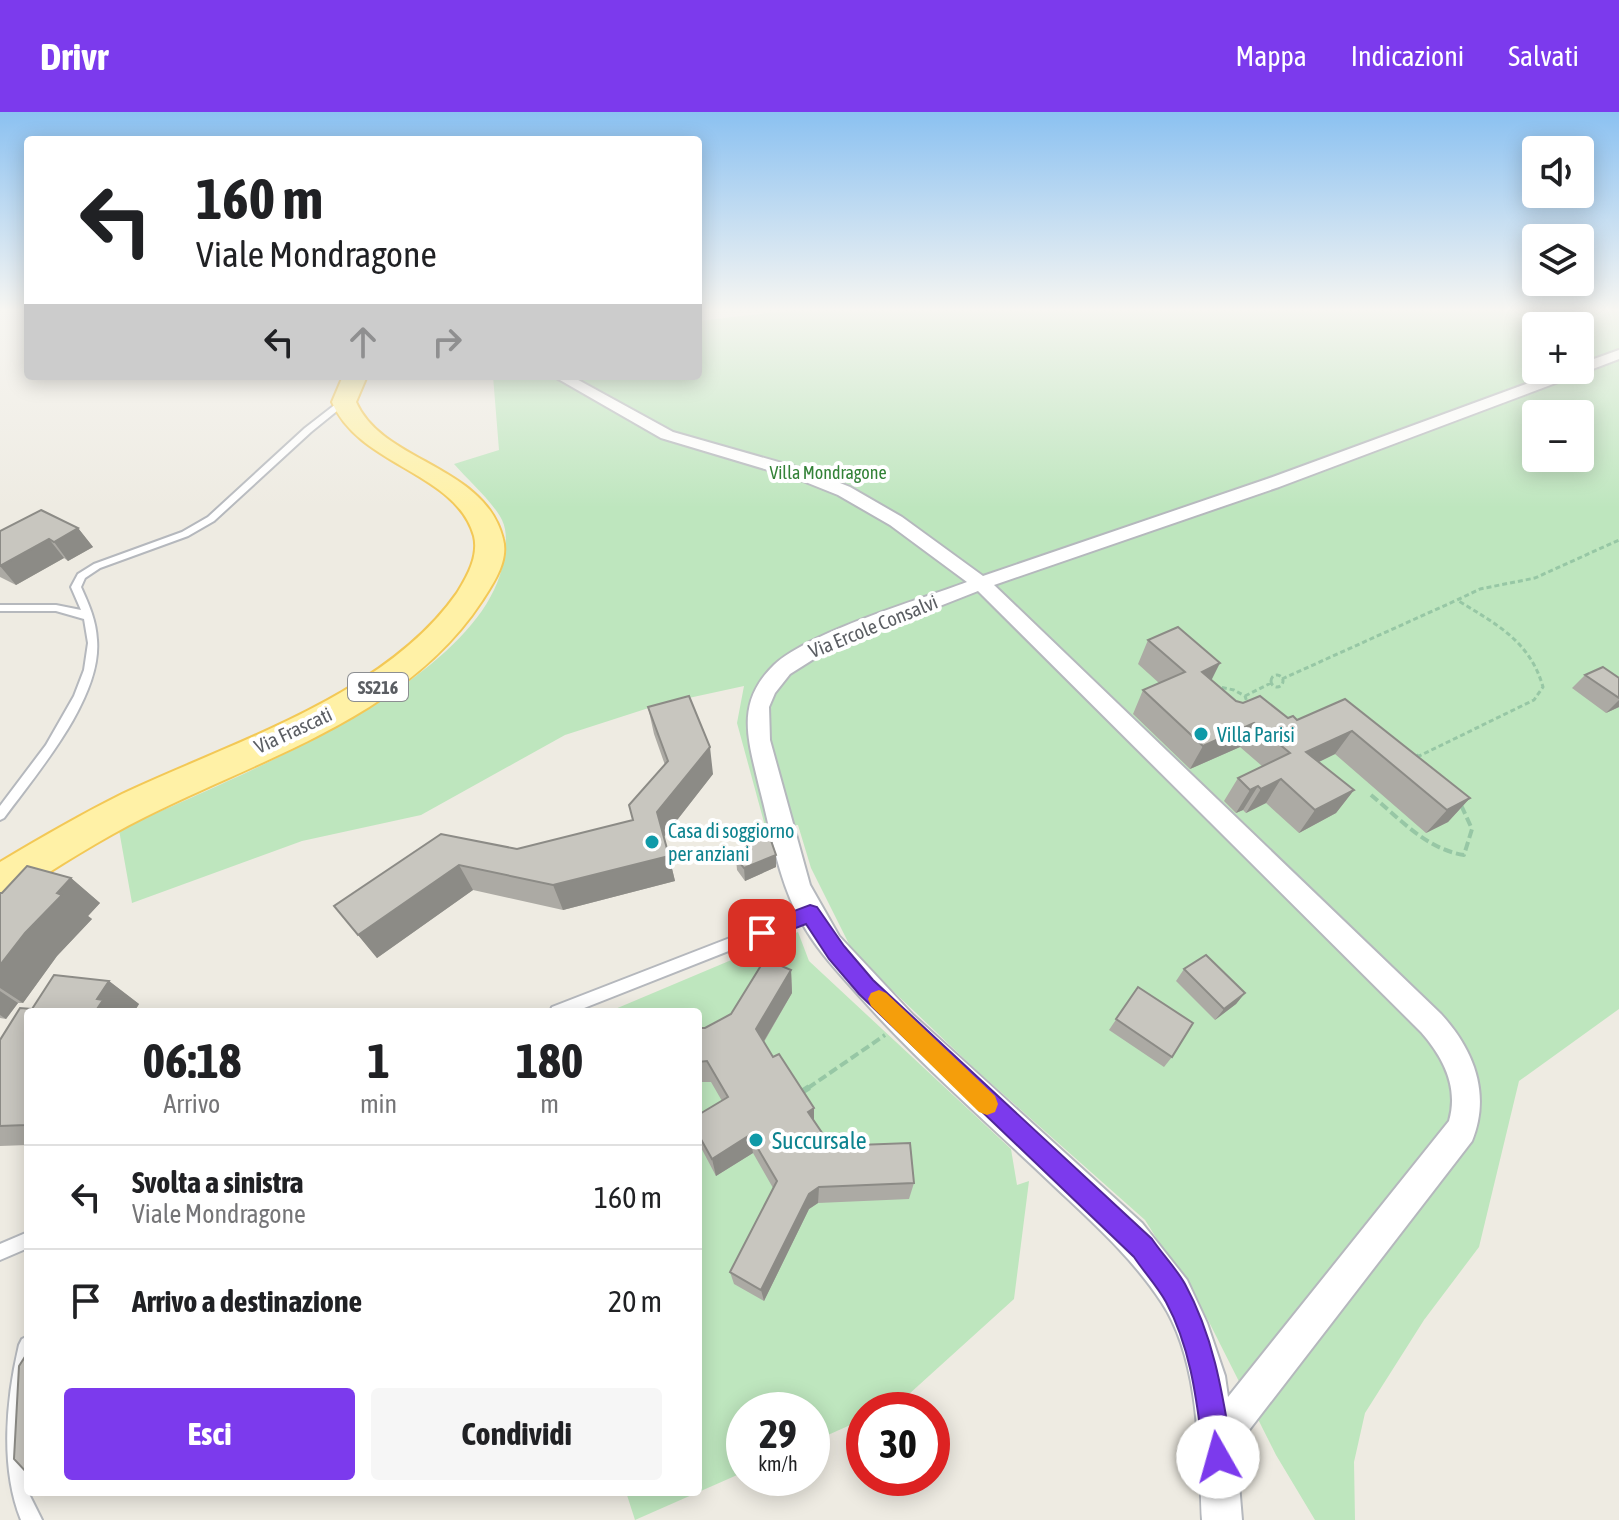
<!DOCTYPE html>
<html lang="it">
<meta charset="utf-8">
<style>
:root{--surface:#fff;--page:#f6f6f6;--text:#202124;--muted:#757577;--line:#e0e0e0;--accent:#7c3aed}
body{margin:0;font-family:"Asap Condensed",sans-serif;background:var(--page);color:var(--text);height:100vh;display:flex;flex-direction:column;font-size:30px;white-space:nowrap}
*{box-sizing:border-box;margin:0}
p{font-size:26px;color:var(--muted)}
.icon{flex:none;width:44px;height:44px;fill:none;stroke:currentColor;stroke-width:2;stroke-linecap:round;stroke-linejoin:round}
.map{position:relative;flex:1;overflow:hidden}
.drawer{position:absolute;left:24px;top:896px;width:678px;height:488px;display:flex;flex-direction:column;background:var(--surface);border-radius:8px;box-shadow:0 4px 20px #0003}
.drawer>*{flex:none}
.banner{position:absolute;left:24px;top:24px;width:678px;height:244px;border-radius:8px;box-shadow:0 4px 20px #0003;background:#fff;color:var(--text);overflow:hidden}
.buttons{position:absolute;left:1522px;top:24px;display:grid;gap:16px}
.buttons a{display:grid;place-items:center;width:72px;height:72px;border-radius:8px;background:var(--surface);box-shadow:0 4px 20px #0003;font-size:40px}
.speed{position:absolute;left:726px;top:1280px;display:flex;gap:16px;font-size:40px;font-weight:700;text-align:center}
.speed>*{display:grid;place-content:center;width:104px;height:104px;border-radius:50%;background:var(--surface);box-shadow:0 4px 20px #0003;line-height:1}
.speed small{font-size:20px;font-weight:400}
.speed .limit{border:12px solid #d22;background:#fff;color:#111}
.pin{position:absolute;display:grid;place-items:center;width:68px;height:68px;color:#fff;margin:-34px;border-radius:16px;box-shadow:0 4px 12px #0006}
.me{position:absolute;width:88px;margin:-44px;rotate:353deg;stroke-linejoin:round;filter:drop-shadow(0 0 6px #0008)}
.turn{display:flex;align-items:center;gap:28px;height:168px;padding:0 40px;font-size:36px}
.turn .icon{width:104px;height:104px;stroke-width:2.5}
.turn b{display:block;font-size:56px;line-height:68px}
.lanes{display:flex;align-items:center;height:76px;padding:0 40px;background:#0003;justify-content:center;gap:40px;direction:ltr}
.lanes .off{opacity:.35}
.eta{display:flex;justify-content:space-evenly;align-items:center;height:136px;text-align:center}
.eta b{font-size:48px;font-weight:700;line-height:56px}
.button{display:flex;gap:16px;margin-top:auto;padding:16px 40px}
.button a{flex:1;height:92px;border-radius:8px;background:var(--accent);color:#fff;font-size:32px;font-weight:700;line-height:92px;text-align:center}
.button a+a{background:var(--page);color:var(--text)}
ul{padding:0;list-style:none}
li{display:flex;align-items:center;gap:24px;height:104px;padding:0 40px;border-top:2px solid var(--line)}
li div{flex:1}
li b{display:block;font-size:30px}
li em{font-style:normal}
header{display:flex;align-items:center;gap:48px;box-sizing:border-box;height:112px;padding:0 40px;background:var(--accent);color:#fff}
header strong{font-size:38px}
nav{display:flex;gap:44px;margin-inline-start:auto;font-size:28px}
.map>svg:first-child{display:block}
.green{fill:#bee6be;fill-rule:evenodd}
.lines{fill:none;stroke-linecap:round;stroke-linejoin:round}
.service-casing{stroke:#b5b8bd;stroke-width:4}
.minor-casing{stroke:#b5b8bd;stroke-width:4}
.primary-casing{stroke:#f3c856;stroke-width:4}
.path-far2{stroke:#97c7a5;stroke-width:3;stroke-dasharray:5 3;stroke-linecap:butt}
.path-far1{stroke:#97c7a5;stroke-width:4;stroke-dasharray:9 4;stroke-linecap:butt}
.path{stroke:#97c7a5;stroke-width:6;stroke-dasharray:11 6;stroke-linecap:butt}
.service{fill:#fff;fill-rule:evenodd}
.minor{fill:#fff;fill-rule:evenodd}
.primary{fill:#fff1a6;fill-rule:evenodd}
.wall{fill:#acaaa4}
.shaded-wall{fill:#8c8b86}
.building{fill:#c8c6bf;stroke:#8c8b86;stroke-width:2}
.route{fill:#7c3aed;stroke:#51269a;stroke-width:2}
.slow{fill:#f59e0b}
.culture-dot{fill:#0f9aa8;stroke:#fff;stroke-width:3}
.labels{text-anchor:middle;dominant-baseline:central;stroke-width:8;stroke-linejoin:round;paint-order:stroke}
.far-park-label{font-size:18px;fill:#338237;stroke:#fff}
.shield{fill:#fff;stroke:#8c8e92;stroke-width:2}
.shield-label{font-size:18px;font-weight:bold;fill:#5b5e63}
.street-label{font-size:20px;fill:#5b5e63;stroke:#fff}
.culture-label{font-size:20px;fill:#0d838f;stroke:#fff;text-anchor:start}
.near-culture-label{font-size:24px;fill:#0d838f;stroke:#fff;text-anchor:start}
</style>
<header>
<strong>Drivr</strong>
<nav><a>Mappa</a><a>Indicazioni</a><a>Salvati</a></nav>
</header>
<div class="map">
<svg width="1619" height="1408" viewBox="0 0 1619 1408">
<rect width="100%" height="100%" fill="#eeebe2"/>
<path class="green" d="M787,199H1619V897L1519,969L1479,1135L1424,1208L1365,1301L1354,1350L1355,1408H1315L1276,1343L1208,1208L1145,1108L976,958L854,842L811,756L798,713L765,714L737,611L744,574L661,592L565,623L421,703L302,729L132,791L119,718C224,669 472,576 502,456C505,441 509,422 502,408C493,390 467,367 454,352L499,338L493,264H698V209ZM1536,214H1580V258H1536ZM1536,302H1580V346H1536Z
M798,820L809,849L1011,1037L1017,1073L1029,1069L1014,1187L898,1292L885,1298H864V1307L812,1330V1298H744V1360L635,1408L626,1380H698V900H608Z"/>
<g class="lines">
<g class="service-casing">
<path id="service" d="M341,288L348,290L311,320L214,409L188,424L100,456L85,466L81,475C89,493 96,508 97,528C102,586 37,661 4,706L0,708V694L46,633L74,584L84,558L88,531L84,507L56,499H0V493H56L81,498L71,475L78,462L94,452L182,420L208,405L305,316Z
M810,795L815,797L817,801L815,805L574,900H550L552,895Z
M28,1120V1136L0,1148V1132Z
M28,1224V1279L24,1323V1347L28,1380L42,1408H21C0,1356 6,1288 19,1233L22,1227Z"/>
</g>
<g class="minor-casing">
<path id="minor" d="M1619,238V247L1585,260L1279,375L994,473L1441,902C1474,938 1491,982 1472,1029L1236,1335L1242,1408H1202C1199,1341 1200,1249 1162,1191C1132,1145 1092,1110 1053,1073C989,1012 921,953 862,887C840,862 817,839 801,809C778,768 771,719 759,674C748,627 735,591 774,553C809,520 919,488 967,470L890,413L838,383L798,367L661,326L553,264H571L673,320L810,359L850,375L902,405L983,464L1267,367L1564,258H1580V252ZM978,479L1421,920C1443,945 1459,975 1449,1009L1228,1285L1225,1264L1207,1211L1187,1168L1142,1111L913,903L839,824L810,773L770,628L769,595L775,581L790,562L828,538Z"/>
</g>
<g class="primary-casing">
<path id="primary" d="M343,264H367L356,290C383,351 485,353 503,427C509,449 493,472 482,489C407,604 262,646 145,705C99,728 57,755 14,783L0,788V750C40,726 80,703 122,682C232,630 385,584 457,481C467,465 479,444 474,424C456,360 359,354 332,290Z"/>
</g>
<path class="path-far2" d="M1271 569a6 6 0 1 1 12 0a6 6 0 1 1-12 0Z
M1282,567L1457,488
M1214,574L1234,578L1245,584L1251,602L1242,609L1207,577Z
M1245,584L1271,571
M1417,645L1534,588L1543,575C1530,529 1496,512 1457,488L1480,477L1535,466L1619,428"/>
<path class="path-far1" d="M1416,646L1419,643
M1371,683C1399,706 1426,737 1464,743L1472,717L1461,693
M808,976L885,923"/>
<path class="path" d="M800,981L811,974"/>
<use href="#service" class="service"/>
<use href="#minor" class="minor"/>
<use href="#primary" class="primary"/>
</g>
<path class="wall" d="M78,416L93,435L68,449L64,446L16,473L0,465V419Z
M1148,528L1212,568L1236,589L1288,606L1297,608L1345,587L1470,686L1448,710L1426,721L1335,642L1319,650L1354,678L1336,701L1299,721L1266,691L1246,701L1243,698L1236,701L1224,689L1238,666L1262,654L1240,635L1190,657L1133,602L1143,578L1159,571L1138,552Z
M1585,563L1619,566V595L1606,601L1572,576Z
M648,595L713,662L664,725L675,769L563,798L473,778L377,846L334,794L441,722L517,737L633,708L665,653L654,622Z
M776,743V755L745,769L737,758L736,746Z
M71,766L100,791L88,804L92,807L57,844L23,891H18L6,907L0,906V781Z
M1184,857L1245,881L1236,892L1215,908L1176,869Z
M791,858L792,881L764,930L773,945L814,996V1008L831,1034L914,1071L909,1087L818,1091L809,1097L764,1189L734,1172L730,1160L773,1076L753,1041L716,1064L698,1030V1003L722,989L711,970H698V916H705L731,902Z
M54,863L109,869L139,892L134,900H28V1033L0,1034V928L20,896L32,897Z
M1138,875L1172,945L1164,955L1109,918Z"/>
<path class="shaded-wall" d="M78,416L93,435L68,449L54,430Z
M49,427L64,446L16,473L0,454Z
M1220,551L1208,575L1202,560Z
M1619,588V595L1606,601Z
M1254,611L1240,635L1190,657L1203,634Z
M1352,619L1335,642L1290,664L1306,640Z
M710,635L713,662L663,726L657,700Z
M1281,667L1266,691L1246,701L1261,677Z
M1258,674L1243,698L1236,701L1250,678Z
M1354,678L1336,701L1299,721L1315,698Z
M1470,686L1448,710L1426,721L1447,698Z
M776,743V755L745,769L744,756Z
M669,744L675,769L563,798L553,773Z
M459,753L473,778L377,846L358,823Z
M71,766L100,791L88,804L92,807L57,844L23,891L0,876V853L57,781Z
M791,858L792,881L758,939L756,917Z
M109,869L139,892L134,900H95L97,887Z
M0,879L18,891L6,907L0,903Z
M1245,881L1236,892L1215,908L1224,897Z
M814,996V1015L808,1000Z
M750,1023L753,1041L716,1064L712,1047Z
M819,1075L818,1091L809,1097L764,1189L761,1178L809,1082Z"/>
<path class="building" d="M41,398L78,416L54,430L49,427L0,454V419Z
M1178,515L1220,551L1202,560L1236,589L1243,591L1260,584L1288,606L1293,604L1297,608L1345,587L1470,686L1447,698L1352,619L1306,640L1354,678L1315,698L1281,667L1261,677L1258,674L1250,678L1238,666L1290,641L1254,611L1203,634L1143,578L1185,560L1148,528Z
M1603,555L1619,566V586L1585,563Z
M689,584L710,635L657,700L669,744L553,773L459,753L358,823L334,794L441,722L517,737L633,708L629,693L668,649L648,595Z
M768,720L776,743L744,756L736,746L757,723Z
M27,754L71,766L57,781L62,783L25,821L0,853V781H2Z
M1206,843L1245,881L1224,897L1184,857Z
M765,847L791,858L756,917L773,945L779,942L814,996L808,1000L831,1034L910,1031L914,1071L819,1075L809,1082L761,1178L730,1160L777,1069L750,1023L712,1047L698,1022V1003L728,985L707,949L698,950V916H705L731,902Z
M54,863L109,869L97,887L103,888L95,900H28V1008L26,1013L0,1014V928L20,896L32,897Z
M1138,875L1193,911L1172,945L1116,907Z
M28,1240V1362L14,1347L19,1254Z"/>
<linearGradient id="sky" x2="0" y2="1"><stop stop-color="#8bc1f1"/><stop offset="0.5" stop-color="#f7f6f2"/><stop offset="1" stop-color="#f7f6f2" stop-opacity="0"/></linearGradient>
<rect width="1619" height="396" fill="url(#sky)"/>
<path class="route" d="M810,793L817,795L844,834L873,868L1152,1127C1162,1142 1176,1156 1185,1172C1215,1227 1223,1285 1233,1345L1228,1355L1218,1359L1208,1355L1204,1345C1197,1292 1192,1238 1166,1190C1157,1174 1144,1160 1134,1145L859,882L829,847L806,812L762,829L754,827L752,821L754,814Z"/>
<path class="slow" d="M879,878L886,881L995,984L998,992L995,1000L987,1003L979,1000L871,894L868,887L871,881Z"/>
<g class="culture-dot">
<circle cx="1201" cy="622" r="8"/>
<circle cx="652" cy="730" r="8"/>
<circle cx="756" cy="1028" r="8"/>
</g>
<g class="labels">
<g class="far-park-label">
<text x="828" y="360">Villa Mondragone</text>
</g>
<rect class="shield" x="348" y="561" width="60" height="28" rx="6"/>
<g class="shield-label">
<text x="378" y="575">SS216</text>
</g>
<g class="street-label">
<text transform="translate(873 514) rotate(-22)">Via Ercole Consalvi</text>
<text transform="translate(293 618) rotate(-25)">Via Frascati</text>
</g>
<g class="culture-label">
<text x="1217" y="622">Villa Parisi</text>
<text x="668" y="718">Casa di soggiorno<tspan x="668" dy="23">per anziani</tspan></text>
</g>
<g class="near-culture-label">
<text x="772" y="1028">Succursale</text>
</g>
</g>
</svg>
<div class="buttons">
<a><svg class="icon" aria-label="sound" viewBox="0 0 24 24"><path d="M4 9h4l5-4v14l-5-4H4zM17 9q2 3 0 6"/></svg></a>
<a><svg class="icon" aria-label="layers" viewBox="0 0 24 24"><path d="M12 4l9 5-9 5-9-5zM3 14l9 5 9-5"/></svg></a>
<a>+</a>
<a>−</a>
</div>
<div class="speed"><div>29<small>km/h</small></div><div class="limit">30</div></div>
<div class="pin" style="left:762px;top:821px;background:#d93025"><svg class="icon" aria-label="arrive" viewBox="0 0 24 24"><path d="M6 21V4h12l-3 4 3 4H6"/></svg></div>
<svg class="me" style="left:1218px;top:1345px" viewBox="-20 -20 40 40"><circle r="19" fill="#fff"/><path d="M0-13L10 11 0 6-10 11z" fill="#7c3aed"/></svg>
<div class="banner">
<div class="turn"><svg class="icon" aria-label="left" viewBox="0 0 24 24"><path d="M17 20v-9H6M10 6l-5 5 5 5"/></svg><div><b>160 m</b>Viale Mondragone</div></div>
<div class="lanes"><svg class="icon" aria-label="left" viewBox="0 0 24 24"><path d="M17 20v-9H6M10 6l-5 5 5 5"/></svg><svg class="icon off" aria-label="ahead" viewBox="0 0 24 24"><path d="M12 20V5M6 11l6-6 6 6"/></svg><svg class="icon off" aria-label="right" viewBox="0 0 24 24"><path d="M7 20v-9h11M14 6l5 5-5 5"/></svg></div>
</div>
<section class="drawer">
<div class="eta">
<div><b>06:18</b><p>Arrivo</p></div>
<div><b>1</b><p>min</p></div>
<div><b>180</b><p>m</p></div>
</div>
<ul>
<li><svg class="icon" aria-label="left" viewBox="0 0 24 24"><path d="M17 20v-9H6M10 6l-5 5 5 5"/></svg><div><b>Svolta a sinistra</b><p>Viale Mondragone</p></div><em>160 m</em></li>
<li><svg class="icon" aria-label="arrive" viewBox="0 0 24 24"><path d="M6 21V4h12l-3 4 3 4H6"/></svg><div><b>Arrivo a destinazione</b></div><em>20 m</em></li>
</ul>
<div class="button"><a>Esci</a><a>Condividi</a></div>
</section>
</div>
